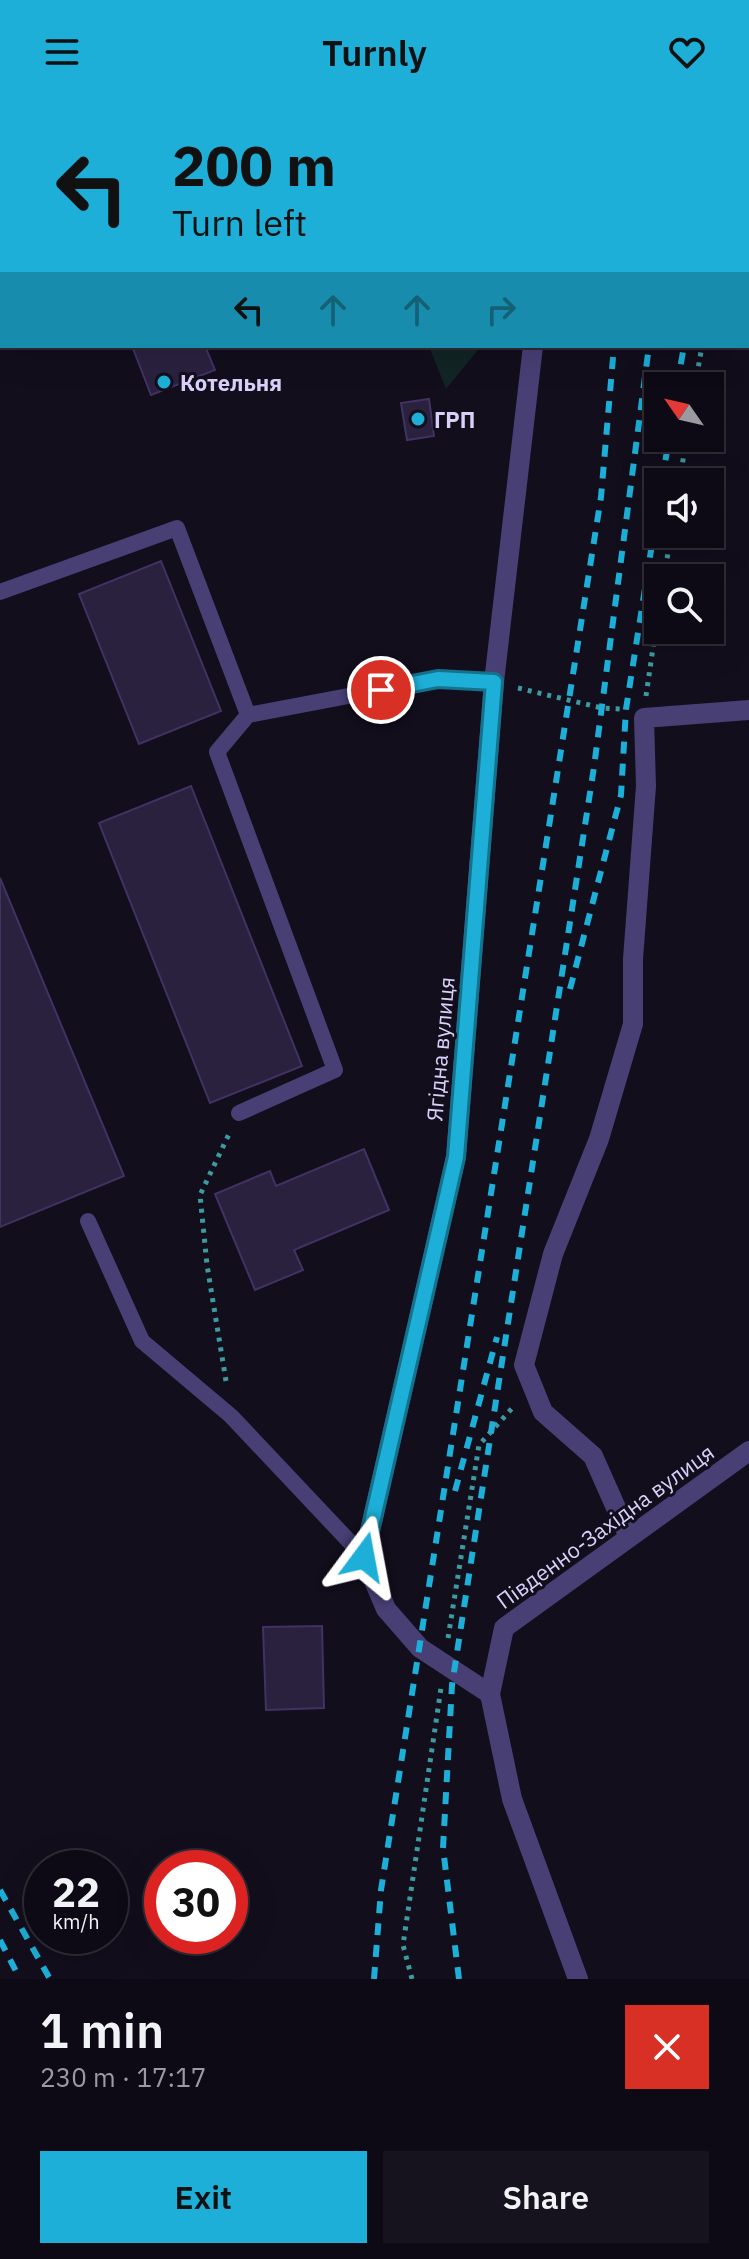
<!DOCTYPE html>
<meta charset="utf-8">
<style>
:root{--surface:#0e0a15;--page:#17131e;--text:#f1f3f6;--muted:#9b9aa0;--line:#2e2b34;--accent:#1dafd7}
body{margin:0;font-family:"IBM Plex Sans",sans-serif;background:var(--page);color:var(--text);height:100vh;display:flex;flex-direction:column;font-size:30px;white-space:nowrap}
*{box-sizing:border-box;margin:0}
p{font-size:26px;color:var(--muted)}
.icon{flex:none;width:44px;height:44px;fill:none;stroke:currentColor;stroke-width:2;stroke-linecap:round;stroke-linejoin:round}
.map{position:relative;height:1875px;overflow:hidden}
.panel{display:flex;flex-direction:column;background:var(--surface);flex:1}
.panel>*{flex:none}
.banner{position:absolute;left:0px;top:0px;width:750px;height:244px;box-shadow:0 8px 32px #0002,0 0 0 2px var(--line);background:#1dafd7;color:#111;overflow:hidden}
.needle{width:52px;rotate:304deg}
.controls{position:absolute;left:644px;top:268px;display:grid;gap:16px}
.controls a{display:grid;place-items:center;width:80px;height:80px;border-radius:0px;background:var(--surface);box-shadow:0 8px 32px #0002,0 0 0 2px var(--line);font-size:40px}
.speed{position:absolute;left:24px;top:1746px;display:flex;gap:16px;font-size:40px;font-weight:700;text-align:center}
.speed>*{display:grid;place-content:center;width:104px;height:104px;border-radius:50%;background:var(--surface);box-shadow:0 8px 32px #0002,0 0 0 2px var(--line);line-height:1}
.speed small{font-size:20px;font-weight:400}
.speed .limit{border:12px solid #d22;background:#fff;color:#111}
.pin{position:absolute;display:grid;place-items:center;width:68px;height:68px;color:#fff;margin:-34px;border:4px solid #fff;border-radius:50%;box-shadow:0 2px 8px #0007}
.me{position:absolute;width:88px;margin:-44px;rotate:13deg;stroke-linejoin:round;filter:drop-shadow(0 0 6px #0008)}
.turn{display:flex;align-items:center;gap:28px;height:168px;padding:0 40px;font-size:36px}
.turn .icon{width:104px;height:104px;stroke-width:2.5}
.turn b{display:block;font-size:56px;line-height:68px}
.lanes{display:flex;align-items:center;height:76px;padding:0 40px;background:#0003;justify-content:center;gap:40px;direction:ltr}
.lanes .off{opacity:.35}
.round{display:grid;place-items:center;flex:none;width:84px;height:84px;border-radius:0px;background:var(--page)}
.head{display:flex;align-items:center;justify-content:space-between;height:136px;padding:0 40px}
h1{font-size:48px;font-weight:600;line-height:60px}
.cta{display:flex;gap:16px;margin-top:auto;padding:16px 40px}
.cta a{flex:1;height:92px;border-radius:0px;background:var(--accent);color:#111;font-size:32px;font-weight:600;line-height:92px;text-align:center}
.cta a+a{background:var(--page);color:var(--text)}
header{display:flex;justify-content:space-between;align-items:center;height:104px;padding:0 40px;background:var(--accent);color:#111;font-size:36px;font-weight:600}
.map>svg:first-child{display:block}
.green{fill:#122425}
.building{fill:#2a213f;stroke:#413264;stroke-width:2}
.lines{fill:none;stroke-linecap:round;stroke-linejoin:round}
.path{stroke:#3d9aa0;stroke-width:5;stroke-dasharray:4 6;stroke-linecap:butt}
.service{stroke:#483f75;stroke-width:16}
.minor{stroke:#483f75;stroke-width:20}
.rail{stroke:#1dafd7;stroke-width:6;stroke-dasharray:12 10;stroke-linecap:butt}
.route-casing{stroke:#13728c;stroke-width:20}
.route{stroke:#1dafd7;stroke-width:14}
.poi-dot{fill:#1dafd7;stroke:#120e1c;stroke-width:3}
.labels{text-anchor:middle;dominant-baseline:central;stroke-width:6;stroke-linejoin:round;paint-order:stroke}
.poi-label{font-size:22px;font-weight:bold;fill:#d9d0f9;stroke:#120e1c;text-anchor:start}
.street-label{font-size:22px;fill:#d9d0f9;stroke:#120e1c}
</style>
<header><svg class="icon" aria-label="menu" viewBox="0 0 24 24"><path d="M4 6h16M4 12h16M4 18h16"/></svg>Turnly<svg class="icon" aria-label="heart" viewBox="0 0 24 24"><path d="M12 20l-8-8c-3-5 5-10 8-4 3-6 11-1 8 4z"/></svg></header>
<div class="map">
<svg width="749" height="1875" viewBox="0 0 749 1875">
<rect width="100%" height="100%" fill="#120e1c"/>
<path class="green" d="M429,242H481L446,285Z"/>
<path class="building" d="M132,242H205L215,266L151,291Z
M429,295L434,332L407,336L401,299Z
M161,457L221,607L139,640L79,490Z
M191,682L302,962L210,999L99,719Z
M0,774L124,1072L0,1123Z
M364,1045L389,1106L294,1146L303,1166L255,1186L215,1090L270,1067L276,1082Z
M322,1522L324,1604L266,1606L263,1523Z"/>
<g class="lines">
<path class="path" d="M748,169H749
M695,282L702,242
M679,378L687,334
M664,474L671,430
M518,584L602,604L622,605
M646,592L658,509
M226,1277L207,1161L200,1091L230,1028
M448,1534L479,1341L515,1301
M412,1875L403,1841L441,1584"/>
<path class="service" d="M0,488L177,424L248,611L438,575L494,578
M239,1009L335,966L217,648L248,611
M88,1117L142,1237L231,1312L364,1453"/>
<path class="minor" d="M553,2V0
M629,1433L593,1352L543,1308L524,1261L553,1150L599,1035L633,920V855L646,682L644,614L749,606
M490,1590L420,1544L386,1505L364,1453L456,1053L494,578L533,242
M578,1875L512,1695L490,1590L504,1524L749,1347"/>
<path class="rail" d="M634,2V0
M677,2V0
M722,2V0
M677,282L684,242
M662,378L669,334
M570,885L621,691L626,605L658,402
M455,1387L497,1233
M0,1786L50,1875
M0,1836L20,1875
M374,1875L381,1786L601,393L614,242
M459,1875L443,1744L452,1581L594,663L649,242"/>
</g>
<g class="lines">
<g class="route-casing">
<path id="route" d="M364,1453L456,1053L494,578L438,575L381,586"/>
</g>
<use href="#route" class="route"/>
</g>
<g class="poi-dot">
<circle cx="164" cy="278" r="8"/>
<circle cx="418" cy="315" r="8"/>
</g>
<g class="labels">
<g class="poi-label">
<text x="180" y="278">Котельня</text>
<text x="434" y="315">ГРП</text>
</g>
<g class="street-label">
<text transform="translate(440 945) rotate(-85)">Ягідна вулиця</text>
<text transform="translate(605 1422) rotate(-36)">Південно-Західна вулиця</text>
</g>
</g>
</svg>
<div class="controls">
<a><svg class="needle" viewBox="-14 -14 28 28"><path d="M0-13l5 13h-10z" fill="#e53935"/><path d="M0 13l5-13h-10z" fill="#9b9aa0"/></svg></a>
<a><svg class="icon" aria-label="sound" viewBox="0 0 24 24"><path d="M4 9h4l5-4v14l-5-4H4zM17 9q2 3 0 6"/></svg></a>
<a><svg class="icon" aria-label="search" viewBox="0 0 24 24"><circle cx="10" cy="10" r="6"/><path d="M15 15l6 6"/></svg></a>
</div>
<div class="speed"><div>22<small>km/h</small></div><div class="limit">30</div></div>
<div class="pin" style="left:381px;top:586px;background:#d93025"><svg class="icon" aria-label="arrive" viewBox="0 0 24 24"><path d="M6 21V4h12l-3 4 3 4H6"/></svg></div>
<svg class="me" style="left:364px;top:1453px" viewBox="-20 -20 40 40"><path d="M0-17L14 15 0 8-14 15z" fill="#1dafd7" stroke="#fff" stroke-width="4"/></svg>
<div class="banner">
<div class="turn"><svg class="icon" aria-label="left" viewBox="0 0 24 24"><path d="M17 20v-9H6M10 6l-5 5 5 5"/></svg><div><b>200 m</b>Turn left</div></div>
<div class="lanes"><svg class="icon" aria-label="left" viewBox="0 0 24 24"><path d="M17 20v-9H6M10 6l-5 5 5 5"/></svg><svg class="icon off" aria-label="ahead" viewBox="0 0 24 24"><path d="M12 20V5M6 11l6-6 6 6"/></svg><svg class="icon off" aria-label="ahead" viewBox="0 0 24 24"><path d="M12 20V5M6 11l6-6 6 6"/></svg><svg class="icon off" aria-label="right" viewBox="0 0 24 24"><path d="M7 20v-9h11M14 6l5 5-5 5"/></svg></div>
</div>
</div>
<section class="panel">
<div class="head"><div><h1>1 min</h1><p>230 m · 17:17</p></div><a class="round" style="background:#d93025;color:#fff"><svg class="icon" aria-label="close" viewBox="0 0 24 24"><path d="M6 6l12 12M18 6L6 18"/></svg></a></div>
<div class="cta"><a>Exit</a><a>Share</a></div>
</section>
